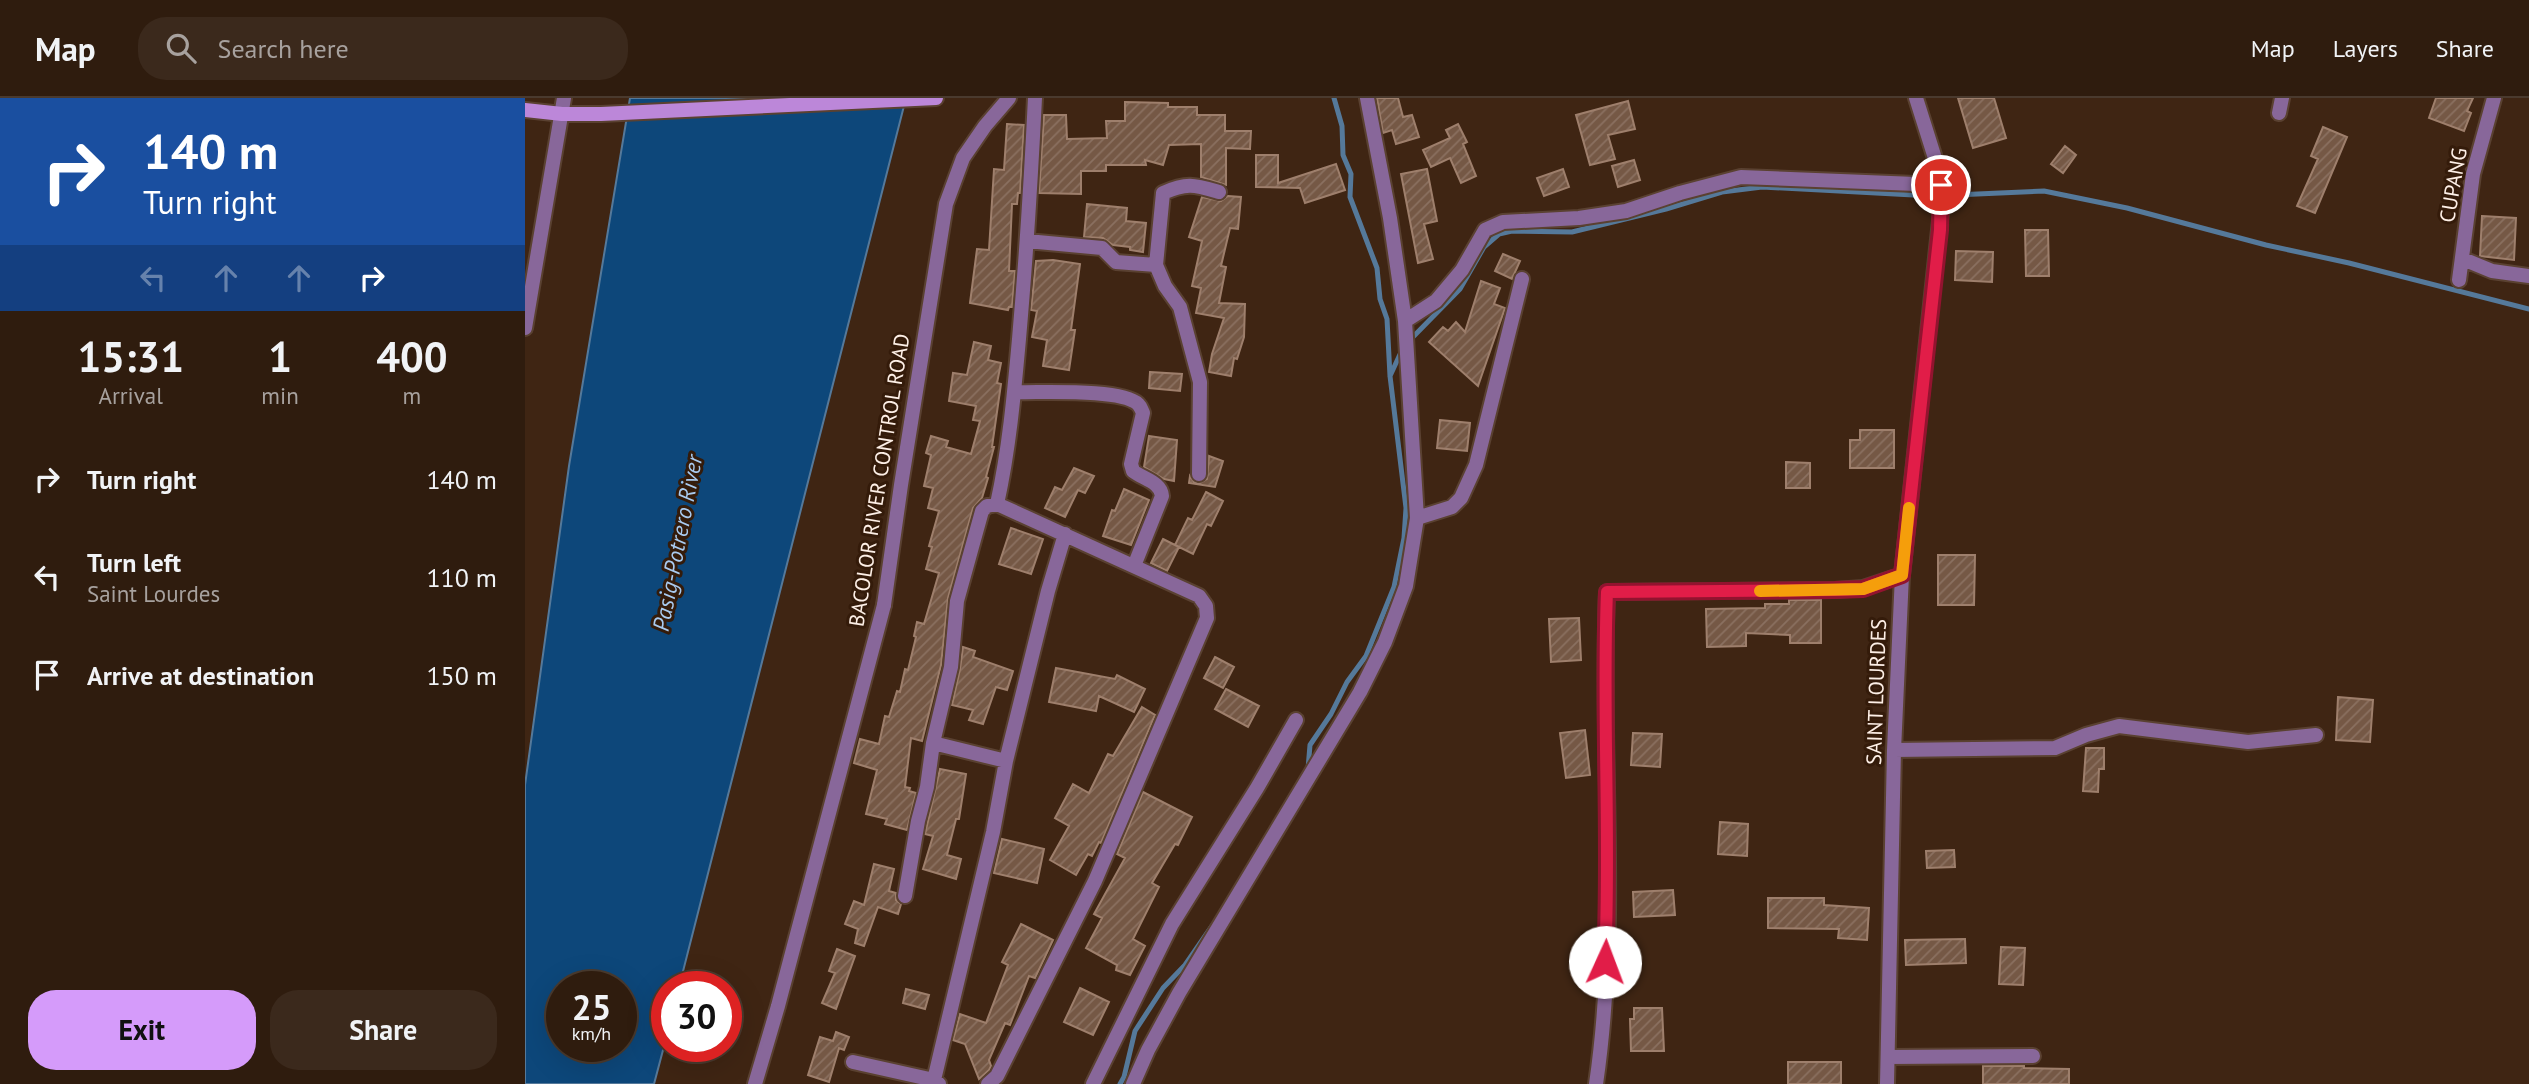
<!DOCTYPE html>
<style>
:root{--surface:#2f1c0e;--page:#3b291c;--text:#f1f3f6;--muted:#a7a19e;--line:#4a3a2e;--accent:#d59bfa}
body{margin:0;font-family:"PT Sans",sans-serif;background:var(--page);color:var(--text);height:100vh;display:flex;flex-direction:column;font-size:26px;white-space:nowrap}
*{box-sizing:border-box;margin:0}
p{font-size:23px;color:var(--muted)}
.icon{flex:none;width:38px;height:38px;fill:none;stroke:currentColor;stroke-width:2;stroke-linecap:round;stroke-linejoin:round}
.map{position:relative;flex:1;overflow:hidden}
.panel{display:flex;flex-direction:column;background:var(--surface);width:525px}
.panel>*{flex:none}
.guide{background:#1a4fa0;color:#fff;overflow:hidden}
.speed{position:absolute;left:21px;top:873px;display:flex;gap:14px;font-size:35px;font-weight:700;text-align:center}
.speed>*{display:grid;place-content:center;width:91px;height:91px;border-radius:50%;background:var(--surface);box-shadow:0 7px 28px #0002,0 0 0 2px var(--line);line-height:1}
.speed small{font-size:18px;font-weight:400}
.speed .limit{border:10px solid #d22;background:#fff;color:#111}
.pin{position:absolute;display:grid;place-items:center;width:60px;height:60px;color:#fff;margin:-30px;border:4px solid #fff;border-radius:50%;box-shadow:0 2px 7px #0007}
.me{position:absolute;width:77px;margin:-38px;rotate:2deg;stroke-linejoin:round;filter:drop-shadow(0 0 5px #0008)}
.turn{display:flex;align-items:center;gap:24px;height:147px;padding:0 28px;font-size:32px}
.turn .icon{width:91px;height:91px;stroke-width:2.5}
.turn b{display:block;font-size:49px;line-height:60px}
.lanes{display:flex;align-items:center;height:66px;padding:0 28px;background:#0003;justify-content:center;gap:35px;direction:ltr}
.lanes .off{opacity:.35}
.eta{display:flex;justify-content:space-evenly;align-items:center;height:119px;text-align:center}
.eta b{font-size:42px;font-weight:800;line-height:49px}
.primary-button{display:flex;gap:14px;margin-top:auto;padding:14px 28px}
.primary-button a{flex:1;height:80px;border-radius:28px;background:var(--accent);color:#111;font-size:28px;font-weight:800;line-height:80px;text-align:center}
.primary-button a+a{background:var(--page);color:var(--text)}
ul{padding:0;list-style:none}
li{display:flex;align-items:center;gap:21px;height:98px;padding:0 28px}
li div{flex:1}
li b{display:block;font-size:26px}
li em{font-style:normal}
header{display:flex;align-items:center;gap:42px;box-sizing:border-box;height:98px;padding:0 35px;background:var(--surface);border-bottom:2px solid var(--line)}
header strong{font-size:33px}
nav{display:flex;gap:38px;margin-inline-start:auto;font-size:24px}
.search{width:490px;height:63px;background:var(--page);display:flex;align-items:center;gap:18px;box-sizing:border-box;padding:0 24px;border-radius:28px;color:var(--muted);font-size:26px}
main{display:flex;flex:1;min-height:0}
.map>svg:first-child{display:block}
.water{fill:#0d477a;stroke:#55799a;stroke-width:2;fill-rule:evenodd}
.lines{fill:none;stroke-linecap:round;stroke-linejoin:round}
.stream{stroke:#55799a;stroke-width:5}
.building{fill:url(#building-hatch);stroke:#9e7f6c;stroke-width:2}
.minor-casing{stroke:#5a4131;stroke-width:18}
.tertiary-casing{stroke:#5a4131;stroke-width:18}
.secondary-casing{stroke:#5a4131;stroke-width:18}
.minor{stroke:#88679a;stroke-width:14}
.tertiary{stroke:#88679a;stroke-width:14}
.secondary{stroke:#bc87d9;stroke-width:14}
.route-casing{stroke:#92132f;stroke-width:18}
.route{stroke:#e11d48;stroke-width:12}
.slow{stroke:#f59e0b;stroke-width:12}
.labels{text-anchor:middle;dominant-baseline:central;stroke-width:6;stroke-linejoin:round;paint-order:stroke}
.street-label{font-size:21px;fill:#fdefe6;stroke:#341b0a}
.water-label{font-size:23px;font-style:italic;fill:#a9cbf0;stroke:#341b0a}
</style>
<header>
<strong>Map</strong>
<div class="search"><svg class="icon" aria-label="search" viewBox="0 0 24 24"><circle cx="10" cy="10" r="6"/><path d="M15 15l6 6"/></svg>Search here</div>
<nav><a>Map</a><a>Layers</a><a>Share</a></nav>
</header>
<main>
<section class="panel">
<div class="guide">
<div class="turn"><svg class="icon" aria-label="right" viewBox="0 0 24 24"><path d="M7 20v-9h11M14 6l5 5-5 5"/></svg><div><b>140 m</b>Turn right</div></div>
<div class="lanes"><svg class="icon off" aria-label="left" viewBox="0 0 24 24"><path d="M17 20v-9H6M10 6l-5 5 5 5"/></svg><svg class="icon off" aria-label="ahead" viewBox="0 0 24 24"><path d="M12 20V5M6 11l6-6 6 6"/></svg><svg class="icon off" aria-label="ahead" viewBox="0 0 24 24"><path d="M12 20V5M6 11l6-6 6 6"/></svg><svg class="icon" aria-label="right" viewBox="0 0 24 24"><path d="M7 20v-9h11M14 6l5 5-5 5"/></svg></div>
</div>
<div class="eta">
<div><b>15:31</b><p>Arrival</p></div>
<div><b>1</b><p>min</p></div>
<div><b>400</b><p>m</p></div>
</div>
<ul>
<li><svg class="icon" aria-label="right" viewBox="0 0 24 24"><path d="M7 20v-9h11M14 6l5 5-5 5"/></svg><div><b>Turn right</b></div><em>140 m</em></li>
<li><svg class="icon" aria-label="left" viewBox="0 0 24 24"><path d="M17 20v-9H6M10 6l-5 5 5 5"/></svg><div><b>Turn left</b><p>Saint Lourdes</p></div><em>110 m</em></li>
<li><svg class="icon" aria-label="arrive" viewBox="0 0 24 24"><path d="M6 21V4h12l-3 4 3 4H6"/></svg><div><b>Arrive at destination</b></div><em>150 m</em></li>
</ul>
<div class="primary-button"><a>Exit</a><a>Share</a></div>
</section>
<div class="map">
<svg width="2004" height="986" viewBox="0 0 2004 986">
<defs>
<pattern id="building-hatch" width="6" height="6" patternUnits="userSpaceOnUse" patternTransform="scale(1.75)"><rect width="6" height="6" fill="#755845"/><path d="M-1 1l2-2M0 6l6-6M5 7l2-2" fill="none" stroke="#8a7060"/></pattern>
</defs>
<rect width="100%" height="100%" fill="#3f2513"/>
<path class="water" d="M105,0H381L154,889H142V937L129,986H0V687L44,368ZM37,889H96V948H37Z"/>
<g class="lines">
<path class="stream" d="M885,242L935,191L959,149L974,136L987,133L1047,134L1141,111L1197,94L1237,89L1407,98L1519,93L1602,110L1741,147L1824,165L2004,211
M865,278L877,252
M783,671L785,647L806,616L822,584L841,558L869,489L879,440L881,410L865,278L862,221L855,201L852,170L825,99L826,76L818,57L817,28L809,0
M595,986L599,979L610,933L638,890L660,867L687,828"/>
</g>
<path class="building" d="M852,0H873L878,19L887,17L894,39L871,46L867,32L858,35Z
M1433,0H1469L1481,40L1448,50Z
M1911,0H1948L1942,13L1946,15L1939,33L1904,20Z
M1103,3L1110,31L1083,37L1090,61L1065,67L1051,17Z
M600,4L643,5V9H672V17H700V33H726L725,51L701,50V87L676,79V46L644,47L638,67L620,62L621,67H581V73H556V96L514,95L519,17H541L542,41L582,40L581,23H600Z
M482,26L499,27L495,95H493L492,106H487L484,173H490L487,209H484L483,212L445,205L452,151L464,152L469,71L479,72Z
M933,26L942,44L938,46L951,78L936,85L925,60L906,69L898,52L925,40L921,32Z
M1798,29L1822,39L1790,115L1772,108L1793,61L1786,58Z
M1540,48L1551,57L1538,75L1526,66Z
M731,57H753V85L811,66L820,92L780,105L775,90L731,89Z
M1109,62L1115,82L1093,89L1087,68Z
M902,71L912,123L899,126L908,161L893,165L876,76Z
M1038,71L1044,89L1019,98L1012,80Z
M703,98L716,99L713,131L705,130L696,168L701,169L694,205L720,206L719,239L712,261L709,260L706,278L684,274L687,256L699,220L671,215L676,190L667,188L677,143L664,139L677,99L696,103Z
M562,106L602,110L601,123L621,125L618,154L605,152V149L588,147L578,140L559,139Z
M1957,118L1991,120L1989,162L1955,158Z
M1500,132H1523L1524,178H1501Z
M1431,153L1468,154L1467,184L1430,182Z
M978,156L995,163L987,181L970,173Z
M528,162L555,166L546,232H550L544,272L518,268L522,242L507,239L512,213L506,212L511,163Z
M956,183L975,190L969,206L980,210L953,288L904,244L918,229L923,233L931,224L940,234Z
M449,244L466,248L463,262L476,265L472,285L476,286L467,349H469L461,379L463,380L457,400L448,410L423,500L416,567L397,643L386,640L380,689L385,690L384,693L391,695L382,732L360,726L362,721L341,716L352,672L329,665L335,641L354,646L360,618L364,619L372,593L375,594L380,571L383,572L391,539L389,538L392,524L399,526L414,475L401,471L407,449L404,448L414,413L403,410L408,390L399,388L406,357L401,355L406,338L423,343L421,349L446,356L455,323L448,322L451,308L424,303L428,275L442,277Z
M625,274L657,276L655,293L624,290Z
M915,322L945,325L942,353L912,350Z
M1335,332H1369V370H1325V342H1335Z
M624,338L652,342L649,383L639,381L619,369Z
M684,358L698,363L690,389L664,385L665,378L669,384L673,386L682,381Z
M1261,364L1285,365V390H1261Z
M549,370L569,378L560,395L553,392L540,419L520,410L530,389L537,392Z
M599,391L624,402L606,447L578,438L587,412L590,413Z
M681,394L698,403L686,428L682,426L668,456L650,447L663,420L667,422Z
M486,430L518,441L506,476L474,466Z
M638,441L654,449L642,473L626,465Z
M1413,457H1450L1449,507H1413Z
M1264,502H1296V545H1265V537L1221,535V548L1182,549L1181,511L1240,510V506H1264Z
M1054,520L1056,562L1026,564L1024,521Z
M438,549L450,553L448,559L488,573L482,592L471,589L458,626L444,622L448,612L427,607L435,571Z
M690,559L709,569L698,590L679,580Z
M531,570L590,581L592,577L620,591L609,614L574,598L571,613L524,604Z
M701,591L734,608L723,629L690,611Z
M1813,599L1848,602L1845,644L1811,642Z
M617,609L630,617L576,745L574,744L567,758L563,756L551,777L525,762L544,728L530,720L548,686L564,695L583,656L588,658Z
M1060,632L1065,677L1041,680L1035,635Z
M1108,635L1137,636L1135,669L1106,667Z
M1561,650H1579V671H1574L1573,694L1558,693Z
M415,671L441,676L434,721H431L422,757L436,761L431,781L398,771L408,738L400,736Z
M618,694L667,719L653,747L650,746L627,785L634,789L608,841L620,848L605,877L591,872L592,867L561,850L577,820L569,816L600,760L592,756Z
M1195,724L1223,726L1222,758L1193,756Z
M477,741L519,751L512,785L469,775Z
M1429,752L1430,769L1402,770L1401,753Z
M349,766L369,771L364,793L371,795V802L376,806L373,816L353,809L339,848L330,845L333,831L320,826L329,803L339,807Z
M1148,792L1150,817L1109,819L1108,794Z
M1243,800H1299V807L1344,810L1342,842L1313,840L1314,831L1243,830Z
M496,826L528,842L510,880L504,878L485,927L480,925L464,962L466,968L464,972L454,981L440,946L428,942L435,916L461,925L483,867L477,864Z
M1440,841L1441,865L1381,867L1380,842Z
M1476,849L1500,850L1498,887L1474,886Z
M312,851L330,858L311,911L297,905L310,875L304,873Z
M555,890L584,904L568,937L539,924Z
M381,891L404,897L400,911L378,905Z
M1109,910H1137L1139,953H1106L1105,921H1109Z
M311,934L324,939L319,952L314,950L304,984L283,977L295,939L308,943Z
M1263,964H1316V986H1263Z
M1458,968H1499V970L1544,971V986H1458Z"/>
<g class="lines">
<g class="minor-casing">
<path id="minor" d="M842,0L865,120L880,223L892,420L927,409L936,400L951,367L997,181
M1754,15L1757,0
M502,143L577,150L591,164L631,167L640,188L655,209L675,284L674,376
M1938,161L1967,173L2004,178
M631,167L638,95C662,84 670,87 694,94
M1934,182L1948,76L1969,0
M880,223L911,203L937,172L960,132L978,124L1054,120L1101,113L1155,95L1216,79L1416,87
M489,294C514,295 596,290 613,306C616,309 616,311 618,315L606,366L608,373C618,381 636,384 637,398L609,468
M472,406C484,352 489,297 494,241C501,161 506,81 510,0
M408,645L481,663
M1369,652L1530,650L1561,637L1594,628L1723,644L1791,637
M380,798L393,723L402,689L408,645L426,569L432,503L457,413L462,408L472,406L674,498L681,508L682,520L570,783L472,978L463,986
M1363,959L1508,958
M328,964L409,982L414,986
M409,982L468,734L481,663L523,493L540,436
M230,986L253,908L359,507
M568,986L647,826L732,690L771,622
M608,986L623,952L654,895L835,594L860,544L881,488L892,420
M1071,986C1095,823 1075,657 1082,494L1310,492L1338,490L1377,477
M1362,986L1369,652L1377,477L1416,113L1414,73L1391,0"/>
</g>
<g class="tertiary-casing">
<path id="tertiary" d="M0,230L39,0
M359,507L376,387L421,106L438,60L460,28L484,0"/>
</g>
<g class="secondary-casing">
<path id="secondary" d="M0,12L37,16H76L411,0"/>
</g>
<use href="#minor" class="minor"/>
<use href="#tertiary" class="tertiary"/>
<use href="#secondary" class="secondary"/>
</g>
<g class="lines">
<g class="route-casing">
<path id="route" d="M1080,864C1086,741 1077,617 1082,494L1310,492L1338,491L1377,477L1415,132L1416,87"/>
</g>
<use href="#route" class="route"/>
<path class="slow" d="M1235,493L1338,491L1377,477L1384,410"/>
</g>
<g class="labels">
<g class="street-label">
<text transform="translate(1928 87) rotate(-80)">CUPANG</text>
<text transform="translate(354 382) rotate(-81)">BACOLOR RIVER CONTROL ROAD</text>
<text transform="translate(1351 594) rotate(-88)">SAINT LOURDES</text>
</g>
<g class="water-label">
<text transform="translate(152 445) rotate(-79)">Pasig-Potrero River</text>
</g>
</g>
</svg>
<div class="speed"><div>25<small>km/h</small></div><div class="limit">30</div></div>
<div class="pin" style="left:1416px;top:87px;background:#d93025"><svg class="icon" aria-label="arrive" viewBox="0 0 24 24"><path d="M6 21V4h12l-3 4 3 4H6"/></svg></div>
<svg class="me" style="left:1080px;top:864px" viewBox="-20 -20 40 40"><circle r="19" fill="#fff"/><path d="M0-13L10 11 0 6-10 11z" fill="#e11d48"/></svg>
</div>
</main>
